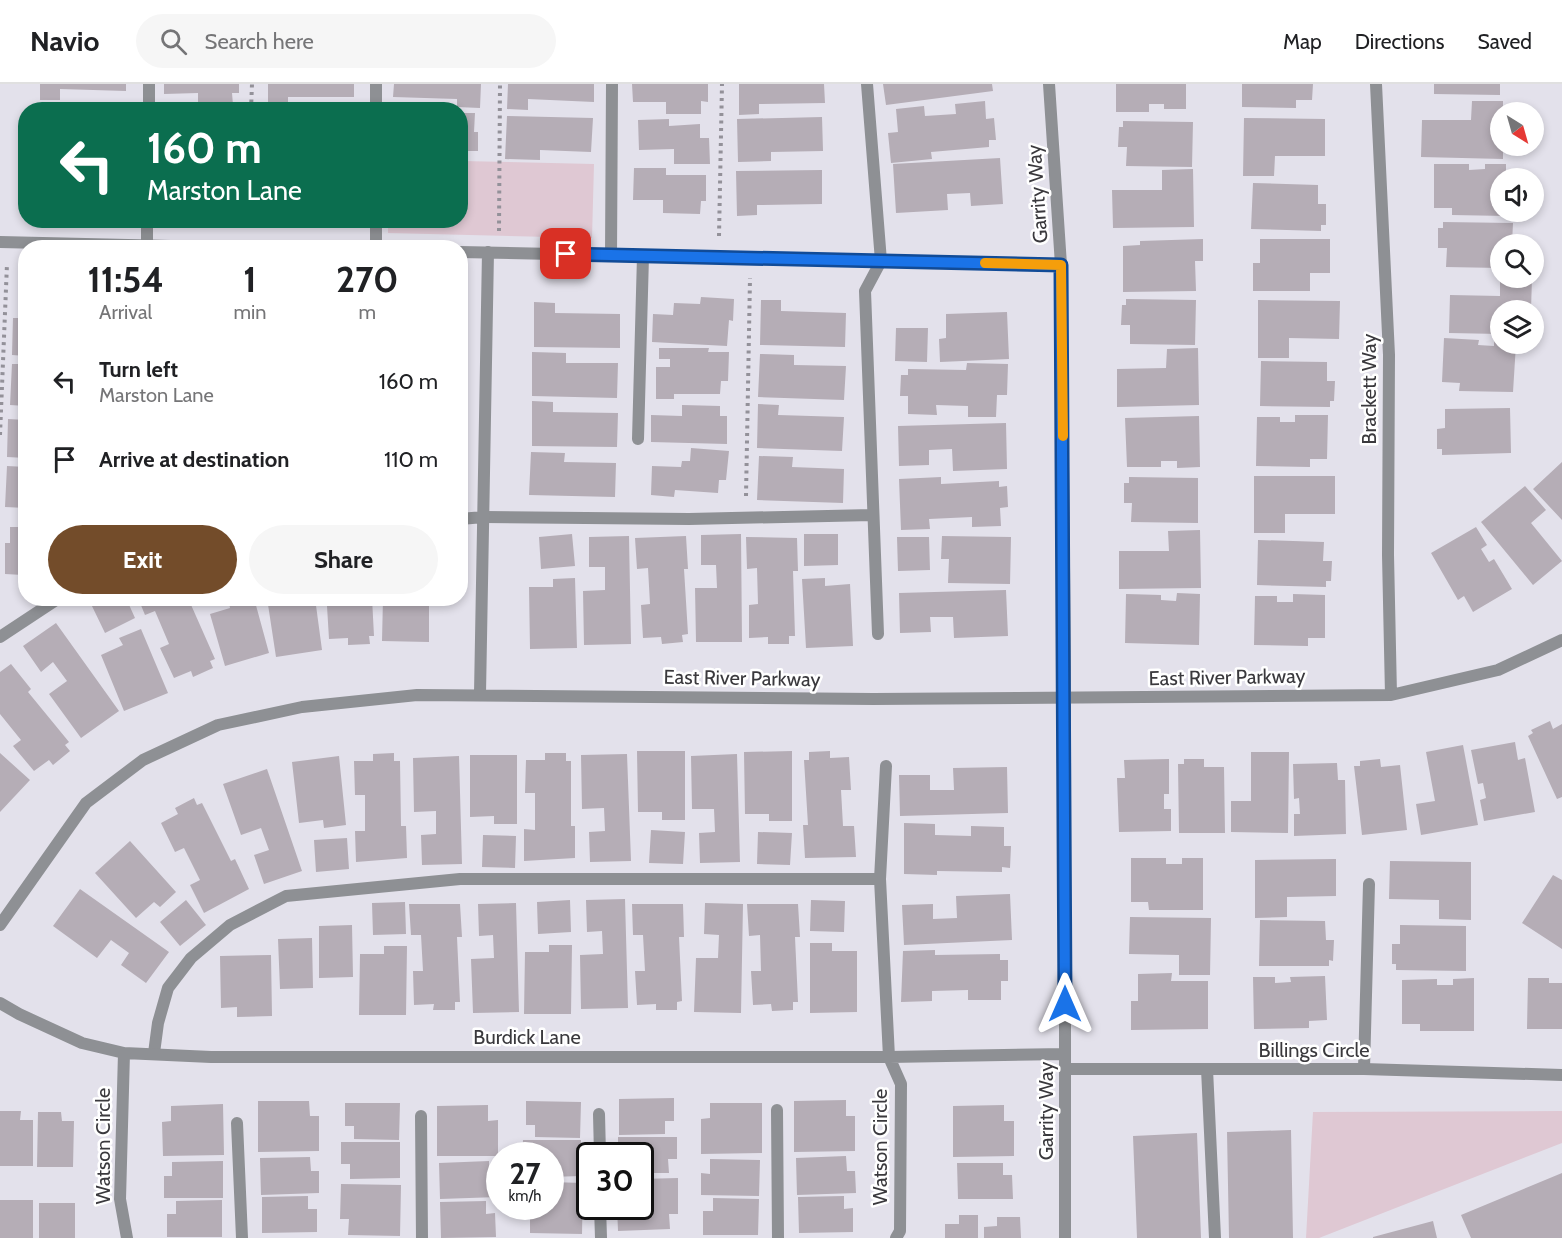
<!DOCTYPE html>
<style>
:root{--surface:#fff;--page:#f6f6f6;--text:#202124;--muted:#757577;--line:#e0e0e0;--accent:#734c2a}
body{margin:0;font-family:Cabin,sans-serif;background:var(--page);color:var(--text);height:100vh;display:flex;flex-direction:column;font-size:22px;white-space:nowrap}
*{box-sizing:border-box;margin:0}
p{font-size:20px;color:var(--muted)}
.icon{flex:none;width:33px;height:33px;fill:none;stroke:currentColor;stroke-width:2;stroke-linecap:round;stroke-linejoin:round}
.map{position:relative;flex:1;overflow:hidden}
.side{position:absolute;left:18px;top:156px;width:450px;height:366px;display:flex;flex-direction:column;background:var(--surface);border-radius:24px;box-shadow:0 3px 9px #0003}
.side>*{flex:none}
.banner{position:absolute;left:18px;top:18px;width:450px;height:126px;border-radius:24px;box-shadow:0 3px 9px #0003;background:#0b6e4f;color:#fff;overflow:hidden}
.needle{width:39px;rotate:143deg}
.buttons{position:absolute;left:1490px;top:18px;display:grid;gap:12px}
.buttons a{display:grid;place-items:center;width:54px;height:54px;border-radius:50%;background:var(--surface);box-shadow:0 3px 9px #0003;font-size:30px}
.speed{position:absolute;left:486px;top:1058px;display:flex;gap:12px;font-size:30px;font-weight:700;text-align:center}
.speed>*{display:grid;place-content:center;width:78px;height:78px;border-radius:50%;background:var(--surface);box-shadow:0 3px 9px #0003;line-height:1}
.speed small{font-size:15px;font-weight:400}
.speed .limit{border:3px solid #111;border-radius:9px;background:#fff;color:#111}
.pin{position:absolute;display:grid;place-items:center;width:51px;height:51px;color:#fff;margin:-26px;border-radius:12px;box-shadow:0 3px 9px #0006}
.me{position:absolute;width:66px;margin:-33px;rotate:0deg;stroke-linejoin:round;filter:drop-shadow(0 0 4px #0008)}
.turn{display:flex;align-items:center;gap:21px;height:126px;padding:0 30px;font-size:27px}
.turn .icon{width:78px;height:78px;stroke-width:2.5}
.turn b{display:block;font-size:42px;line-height:51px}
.eta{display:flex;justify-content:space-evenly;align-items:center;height:102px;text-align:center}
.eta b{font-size:36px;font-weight:800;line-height:42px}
.primary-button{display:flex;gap:12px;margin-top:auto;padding:12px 30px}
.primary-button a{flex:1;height:69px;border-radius:36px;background:var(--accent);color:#fff;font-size:24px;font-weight:800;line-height:69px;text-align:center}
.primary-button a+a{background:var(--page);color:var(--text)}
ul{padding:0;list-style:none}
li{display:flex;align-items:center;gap:18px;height:78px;padding:0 30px}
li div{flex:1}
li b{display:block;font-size:22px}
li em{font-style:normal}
header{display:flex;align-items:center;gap:36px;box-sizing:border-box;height:84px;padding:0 30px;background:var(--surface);border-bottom:2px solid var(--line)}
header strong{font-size:28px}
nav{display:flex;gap:33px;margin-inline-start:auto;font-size:21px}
.search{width:420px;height:54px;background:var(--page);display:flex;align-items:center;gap:15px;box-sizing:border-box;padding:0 21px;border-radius:33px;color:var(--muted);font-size:22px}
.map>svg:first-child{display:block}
.green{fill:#dfc8d3}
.building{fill:#b5adb6}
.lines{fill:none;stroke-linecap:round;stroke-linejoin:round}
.path{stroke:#939199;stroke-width:4;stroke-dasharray:3 4.5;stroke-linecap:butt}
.lane{stroke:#8e9094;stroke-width:12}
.street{stroke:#8e9094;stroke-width:12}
.route-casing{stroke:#114b97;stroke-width:15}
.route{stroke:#1a73e8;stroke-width:10}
.slow{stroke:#f59e0b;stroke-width:10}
.labels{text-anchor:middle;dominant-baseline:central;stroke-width:5;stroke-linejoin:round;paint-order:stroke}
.street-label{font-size:20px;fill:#3a393d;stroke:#fff}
</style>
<header>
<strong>Navio</strong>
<div class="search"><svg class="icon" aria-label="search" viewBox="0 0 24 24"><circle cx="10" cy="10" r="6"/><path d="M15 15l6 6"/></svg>Search here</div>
<nav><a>Map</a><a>Directions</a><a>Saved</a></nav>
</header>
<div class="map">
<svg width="1562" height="1154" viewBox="0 0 1562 1154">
<rect width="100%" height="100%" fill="#e3e1eb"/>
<path class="green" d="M461,77L594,80L592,154L388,149V137L460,136Z
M1562,1027V1059L1319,1154H1306L1313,1028Z"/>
<path class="building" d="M40,0H126V7L60,5V16H40Z
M164,0H239V9H232L233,21L198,22V9L164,10Z
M268,0H354V13H288V23H268Z
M394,0H481L480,24L457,23V15L393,13Z
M508,0H594V18L528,15V26L507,25Z
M632,0H708V18L701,17V30H666V18H633Z
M739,0H824L825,19L759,20V30L739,31Z
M883,0H992L993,7L886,21Z
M1116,0H1186V25H1164V20H1149V28H1116Z
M1242,0H1313L1312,16H1296V24L1242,23Z
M1434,0H1500V11L1434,10Z
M985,17L986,35L994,34L996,56H989V63L931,68L932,75L891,79L888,49L898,48L896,25L924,22L925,32L956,30L955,20Z
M1472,17H1503V28H1500V62H1503V75L1421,73L1422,36H1471Z
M43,22L129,23V26H43Z
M460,29H475L474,48H478V67H465L464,72H460Z
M507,32L593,34L591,68L540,66V76L505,75Z
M822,33L823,67L771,68V77L738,78L737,35Z
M1244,34L1325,35V72H1275L1274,92H1243Z
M669,35V42L700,40V54H709L710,80H674V65L639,66L638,36Z
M1123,37L1193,38L1192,83L1126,82L1127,63H1118L1119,43H1123Z
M1000,74L1003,120L971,122L970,109L947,110L948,126L896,129L893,80Z
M1434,80H1469V86L1485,85V80H1506V94H1500V128H1506V132L1452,131V124H1434Z
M634,84H666V91H706V117H701L700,130L663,129V116H633Z
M1193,85L1194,143L1113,144L1112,106H1162V86Z
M822,86V120L757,121V131L737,132L736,87Z
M1253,99L1318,101V120H1326V141H1321V147L1251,145Z
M1443,138L1513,139L1512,160H1500V184L1446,183L1447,164H1438V144H1443Z
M1203,155V177H1195L1196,207L1123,208V162L1140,161V157Z
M1260,155H1330V189H1310V207H1253V179H1260Z
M1500,194H1532L1531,226H1500V250L1449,249L1450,211L1500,212Z
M701,213L734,215L733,237L729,236L727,262L652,258L653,230L673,231L674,219L700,220Z
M1126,215L1196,216L1195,261L1130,260V241H1121L1122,221H1126Z
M761,216H781V227L846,229L845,263L760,261Z
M1258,216L1340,217L1339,255L1289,254V274H1258Z
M534,218L555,219V229L620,230V264L534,263Z
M1007,228L1009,275L940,278L939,255L946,254V230Z
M13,234H26V272L12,271Z
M896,244H928L927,278L895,277Z
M1444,254L1479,256L1478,261L1494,262V256H1500V260H1516L1513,308L1459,307L1460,299L1442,298Z
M659,264H709L708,268H729L728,297H721L720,310H674V315H656V283H670V275H659Z
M1198,264L1199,321L1117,323V285L1166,284L1167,265Z
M532,268L566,269V279H618L617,314L532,312Z
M760,270L794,271V281L846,282L844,316L758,313Z
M1261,277L1327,278V297H1335L1334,317H1330V323L1260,322Z
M967,279L1008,280L1007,311H997L996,333H968V322L936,321L937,331L908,330V312H900L901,291H908V285L966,286Z
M12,280H26V322L10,321Z
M532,317L553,318V328L618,329L617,363L532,362Z
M758,320L779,321L778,331L844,333L842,367L757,364Z
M682,321L720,322V332H727V360L651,358V331L682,332Z
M1510,324L1511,369L1442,371V365H1437V345L1445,344V325Z
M1295,331H1328L1327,375H1310V383L1256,382L1257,333H1280V338H1295Z
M1199,332L1200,383L1177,384V377H1161V383H1127L1125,334Z
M8,335L26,336V374L7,373Z
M1006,339L1007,385L953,387L952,365L929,366V381L899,382L898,342Z
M691,364L729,367L726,396H719L718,409L675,406L674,413L651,411L652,382L681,383L682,377H690Z
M531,368L565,369L564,378L616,379L615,413L529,411Z
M759,372L793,373L792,383L844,385L843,419L757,416Z
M1562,378V436L1533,405Z
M7,382L26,383V424L5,423Z
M1254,392H1335V430H1285V449H1254Z
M941,393V400L999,397V403L1007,402L1008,423L1000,424L1001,442L972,443V433L929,435L930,445L901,446L899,395Z
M1129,393L1198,394V439L1131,438L1132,419H1124V399H1129Z
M1525,402L1546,426L1531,439L1562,477L1533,501L1481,438Z
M10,443H26V483H24L23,491L5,490V459H10Z
M1476,443L1487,461L1481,465L1489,478L1494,475L1512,505L1473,528L1464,512L1458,516L1431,469Z
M1200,446L1201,504L1119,505V467H1169L1168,447Z
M572,450L575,482L541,485L539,453Z
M741,450L742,558H696L695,504H717L716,481H701V451Z
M804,450H838V481L804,482Z
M629,452L631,560L584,561L583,507L605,506V483H589V453Z
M686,452L688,485H684L688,550L682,551L683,558L662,560L661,553L643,554L641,521L650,520L648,484L637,485L635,454Z
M942,452L1011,453L1010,500L948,499L949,475H941Z
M746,453L797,454L798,487H793L795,552H789V560H768V553L749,554V521L758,520L757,484L747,485Z
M897,453H929L930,486L898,487Z
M1258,456L1324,458L1323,477H1332L1331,497H1326V503L1257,501Z
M575,494L577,564L530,565L529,503H553V495Z
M825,494V502L850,500L853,562L806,564L802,495Z
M1006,506L1008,552L954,554L953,533H930L931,548L900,549L899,509Z
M1177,509L1200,510L1199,561L1125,559L1126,510L1161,511V516L1176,517Z
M1293,510L1325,511V554H1308V562L1254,561L1255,512H1277V518H1293Z
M103,514H126L135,534L105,549L91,520Z
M138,514H188L215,575L210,577L213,584L193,593L191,587L174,594L160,564L169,560L155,527L145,531Z
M228,514H254L269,569L225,582L210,530L230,524Z
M267,514H315L322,566L276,573Z
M336,514H372L374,552H369L370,560L348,561V554L329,555L327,522H337Z
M383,514H429V558L382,557Z
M56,539L119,627L81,654L49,610L67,597L53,578L41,588L23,562Z
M141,545L168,609L124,627L101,571L123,561L119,554Z
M11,580L31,605L28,608L69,658L65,661L70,667L53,681L49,676L34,687L13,662L21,656L0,630V588Z
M1550,637L1553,645L1562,640V713L1557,715L1528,652L1533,649L1531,646Z
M1515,658L1518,676L1525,674L1535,728L1484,737L1480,716L1486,714L1483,699L1478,700L1471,666Z
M1463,661L1478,741L1421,751L1416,720L1435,717L1426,668Z
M637,667H685V736H662V728H638Z
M792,667V737H769V730H745L744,668Z
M830,667V674L849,673L851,706H841L843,742H854L856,773L805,774L803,741H808L804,676H809V668Z
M1251,668H1289L1288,749L1231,748V717H1251Z
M0,669L30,696L0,728Z
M394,669V677H400L401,742H406L407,774L356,778L355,747H365V711H355L354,677H373V670Z
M545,669H566V677H571V742H575V774L524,777V745L535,746V709H525L526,676H545Z
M627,670L631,777L590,778L589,748L605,747L604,724L582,725L581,671Z
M737,670L740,778L700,779L699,749L715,748L714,725H692L691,672Z
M470,671H517V740H494V732L470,733Z
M339,672L346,741L324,744L323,736L299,739L292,678Z
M459,672L462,780L422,781L421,751L436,750V727L414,728L413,674Z
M1169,675V710H1164V725H1171V747L1119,748L1117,694H1125L1124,676Z
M1184,675H1204V683H1224L1225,749H1179L1178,680H1184Z
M1380,675L1381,683L1400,681L1407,746L1362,751L1354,682H1360V677Z
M1337,679L1338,696H1345L1346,750L1294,752V730H1300L1299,714L1294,715L1293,680Z
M1007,683L1008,729L900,732L899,691H930V706H954L953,684Z
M267,685L302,787L264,800L254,771L269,766L261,744L241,751L223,700Z
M194,714L197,721L202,719L231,777L235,775L249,805L204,829L190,801L200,796L184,764L175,768L161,739L178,730L175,724Z
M904,739L935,740V751L971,752V742L1004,743V762H1011L1010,784L1002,783V788L937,787V791L904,790Z
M651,746L685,748L683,780L649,779Z
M758,748L792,749L790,781L757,780Z
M483,751L516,752L515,784L482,783Z
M347,754L349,785L316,788L314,756Z
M130,757L176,808L160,823L154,818L136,834L95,789Z
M1131,774H1166V780H1182V774H1203V826H1149L1148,818H1131Z
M1336,775V812L1287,813V833L1255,834V776Z
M1390,777L1471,778V836L1439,835V816L1389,815Z
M1553,791L1562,796V865L1522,839Z
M80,805L169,868L146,899L121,881L129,869L111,856L97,874L53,842Z
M1010,810L1012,856L904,861L902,821L933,820V835L957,834L956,812Z
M625,815L628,924L581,925L580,871L603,870L602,847L587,848L586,816Z
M186,816L206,841L180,862L160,838Z
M570,816L571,848L538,850L537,818Z
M811,816L845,817L844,848L810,847Z
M405,818L406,850L373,851L372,819Z
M516,819L519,928L473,929L471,875L494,874L493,851L479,852L478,820Z
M705,819L743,820L741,929L694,928L696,874H718L719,851L704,850Z
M409,820H460L462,853H457L460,918H455V926H433L434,920L414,921L413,887H423L421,851H411Z
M632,820H683L684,853H679L682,917L677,918V926H656V920L637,921L635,887H645L643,851H633Z
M747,820H798L800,853H795L798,918H793V926L772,927L771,920L753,921L751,887H761L760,851L749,852Z
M1130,833L1211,834L1210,891H1179V871L1129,870Z
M1260,836L1325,837L1326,856H1334L1333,877L1329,876V882H1259Z
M352,841L353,893L319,894V842Z
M1400,841L1466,842V887L1396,886V880H1392V860H1400Z
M312,854L313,904L280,905L278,855Z
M810,859H832V867H857V928L810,929Z
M549,861H572L571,930H524L525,868H549Z
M384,862H407L406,931H359L360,870H384Z
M935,866V871L1000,870V876H1008V897H1001V916H968V906L932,907V917L901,918L903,867Z
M271,871L272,932L237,933V923L221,924L220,872Z
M1172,889L1171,897H1208V945L1131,946V917H1138V890Z
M1325,892L1327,936L1309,937V944L1254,945L1253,893H1275V899L1291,898L1290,893Z
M1474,894V947H1420V940H1402V896L1437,895V901H1453V895Z
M1528,894H1549V899H1562V945H1527Z
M674,1014V1037H665V1050L619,1051V1015Z
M846,1016V1032H855V1067L794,1068V1017Z
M258,1017H309L310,1032H319V1067L258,1068Z
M526,1017L581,1018L580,1054L535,1053V1041H526Z
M345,1019H400L399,1056L354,1055V1042H345Z
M710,1019H762V1069L701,1070V1035L710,1034Z
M223,1020L224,1071L163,1072L162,1038L171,1037V1022Z
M488,1021V1037L498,1036V1072H437V1022Z
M1004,1021V1037H1014V1072L953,1073V1022Z
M0,1027H21L20,1036H33V1082H0Z
M38,1028H61L62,1037H74L73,1083H37Z
M1291,1046L1293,1154H1229L1227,1048Z
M1197,1049L1201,1154H1137L1133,1052Z
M618,1053H677V1075H668L669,1089H640V1071H618Z
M523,1056H581V1092L550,1093V1071H522Z
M341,1058H400V1094L350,1095V1080H341Z
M846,1072L847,1087H855L856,1109L797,1111L796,1074Z
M310,1073L311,1087H319V1109L261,1111L260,1074Z
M710,1075L760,1076L759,1112L701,1111V1089L710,1090Z
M223,1077V1114H164V1092H172V1078Z
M489,1077V1092L498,1091V1113L440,1115L439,1079Z
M957,1079H1003V1091H1012L1013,1115H958Z
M1562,1089V1154H1471L1461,1131Z
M678,1094V1130H669L670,1145L618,1147L617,1122H640V1095Z
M550,1098L583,1099L582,1150L530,1149V1133H521V1122H550Z
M341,1100L401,1101L400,1152L348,1151L349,1135H340Z
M308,1112V1125H317V1148L262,1149V1113Z
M844,1112V1125L853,1124V1148L799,1149L798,1113Z
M713,1114L759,1115L758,1151H703V1127H713Z
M0,1116H33V1154H0Z
M222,1116V1153H167V1130H176V1117Z
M486,1117V1130L495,1129L496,1153L441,1154L440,1118Z
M39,1119H75V1154H39Z
M959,1131H978V1154H945V1140H959Z
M997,1133H1020L1021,1154H984V1143L997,1142Z
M1433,1137L1437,1154H1373V1153Z"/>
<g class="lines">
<path class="path" d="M251,26L252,0
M499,147L500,0
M719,152L722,0
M0,351L7,180
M746,412L750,194"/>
<path class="lane" d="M376,0V26
M867,0L881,177L865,207L878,550
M149,26V0
M147,161V136
M376,164V136
M611,171L612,0
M638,355L643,172
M484,433L689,435L872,431
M886,682L880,795L889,973
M154,969L158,939L168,904L191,874L230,841L286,812L460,795H880
M1207,985L1215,1154
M1364,985L1369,800
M777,1026L778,1154
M599,1030L600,1071
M421,1032L422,1154
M237,1039L242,1154
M600,1122L601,1154"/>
<path class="street" d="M1049,0L1061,181L1065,582V1154
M1376,0L1389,271L1388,471L1391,611
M0,158L260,164
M460,168L1061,181
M460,435L484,433
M0,553L59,514
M480,610L488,168
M0,841L86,719L143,676L218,641L302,623L417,611L873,615L1391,611L1498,586L1562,556
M0,919L19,930L82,959L124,969L211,973H889L1065,970
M124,969L120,1115L127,1154
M889,973L901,1000L900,1147L896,1154
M1065,985H1364L1562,991"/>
</g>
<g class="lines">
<g class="route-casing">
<path id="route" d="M566,170L1061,181L1065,920"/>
</g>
<use href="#route" class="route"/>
<path class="slow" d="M985,179L1061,181L1063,352"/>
</g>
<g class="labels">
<g class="street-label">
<text transform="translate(1037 110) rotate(-94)">Garrity Way</text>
<text transform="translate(1369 305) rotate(-90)">Brackett Way</text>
<text transform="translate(1227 593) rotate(-1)">East River Parkway</text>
<text transform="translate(742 594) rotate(1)">East River Parkway</text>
<text x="527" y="953">Burdick Lane</text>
<text x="1314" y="966">Billings Circle</text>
<text transform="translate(1046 1027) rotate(-90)">Garrity Way</text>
<text transform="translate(103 1062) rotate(-90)">Watson Circle</text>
<text transform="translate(880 1063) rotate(-90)">Watson Circle</text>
</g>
</g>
</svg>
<div class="buttons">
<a><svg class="needle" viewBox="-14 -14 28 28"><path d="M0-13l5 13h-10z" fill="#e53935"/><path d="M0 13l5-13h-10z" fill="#757577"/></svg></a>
<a><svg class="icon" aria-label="sound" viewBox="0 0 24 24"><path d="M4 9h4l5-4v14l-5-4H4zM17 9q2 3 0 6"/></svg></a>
<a><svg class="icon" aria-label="search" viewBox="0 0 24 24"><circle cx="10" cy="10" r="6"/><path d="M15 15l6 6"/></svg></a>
<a><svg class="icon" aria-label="layers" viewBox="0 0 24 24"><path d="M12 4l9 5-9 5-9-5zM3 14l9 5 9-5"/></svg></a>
</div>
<div class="speed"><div>27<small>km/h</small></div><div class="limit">30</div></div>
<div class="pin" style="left:566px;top:170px;background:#d93025"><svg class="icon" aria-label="arrive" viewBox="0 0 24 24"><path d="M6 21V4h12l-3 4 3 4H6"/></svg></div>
<svg class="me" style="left:1065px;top:920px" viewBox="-20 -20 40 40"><path d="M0-17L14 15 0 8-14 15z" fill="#1a73e8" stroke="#fff" stroke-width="4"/></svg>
<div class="banner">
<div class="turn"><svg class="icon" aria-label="left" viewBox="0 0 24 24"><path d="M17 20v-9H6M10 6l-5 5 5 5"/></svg><div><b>160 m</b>Marston Lane</div></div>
</div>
<section class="side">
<div class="eta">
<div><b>11:54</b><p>Arrival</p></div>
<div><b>1</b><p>min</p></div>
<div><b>270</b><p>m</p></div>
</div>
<ul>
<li><svg class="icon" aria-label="left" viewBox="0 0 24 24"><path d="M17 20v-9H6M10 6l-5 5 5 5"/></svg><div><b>Turn left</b><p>Marston Lane</p></div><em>160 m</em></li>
<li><svg class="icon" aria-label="arrive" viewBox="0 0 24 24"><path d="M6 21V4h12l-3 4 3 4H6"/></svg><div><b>Arrive at destination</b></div><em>110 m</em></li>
</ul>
<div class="primary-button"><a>Exit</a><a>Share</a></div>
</section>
</div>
